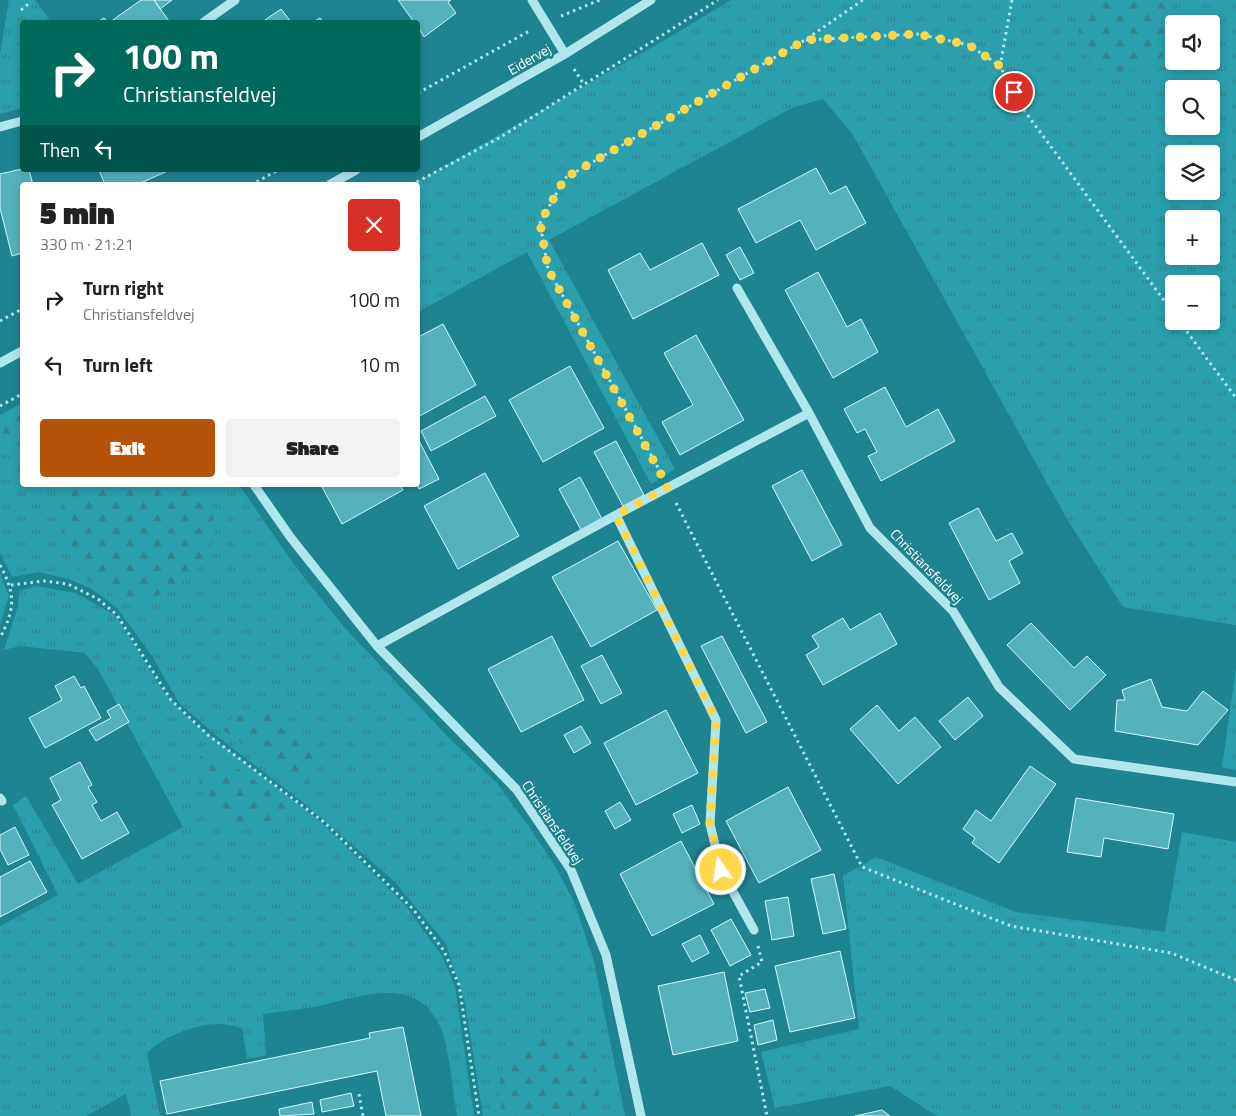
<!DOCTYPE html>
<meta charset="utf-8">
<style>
:root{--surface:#fff;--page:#f2f2f2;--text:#222;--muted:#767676;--accent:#b45309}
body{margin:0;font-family:"Titillium Web",sans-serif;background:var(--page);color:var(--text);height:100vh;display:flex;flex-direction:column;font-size:19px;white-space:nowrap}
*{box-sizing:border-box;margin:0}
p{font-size:16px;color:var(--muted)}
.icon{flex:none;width:28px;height:28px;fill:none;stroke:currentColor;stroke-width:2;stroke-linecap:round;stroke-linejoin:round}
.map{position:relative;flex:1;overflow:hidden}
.side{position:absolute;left:20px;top:182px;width:400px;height:305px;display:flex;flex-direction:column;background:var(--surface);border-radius:5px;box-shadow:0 2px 8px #0003}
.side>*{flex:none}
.guide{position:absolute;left:20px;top:20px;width:400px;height:152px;border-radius:5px;box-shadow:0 2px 8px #0003;background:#00695c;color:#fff;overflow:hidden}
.fabs{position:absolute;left:1165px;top:15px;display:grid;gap:10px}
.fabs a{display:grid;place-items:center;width:55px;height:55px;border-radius:5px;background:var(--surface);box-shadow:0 2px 8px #0003;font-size:25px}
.pin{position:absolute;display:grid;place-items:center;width:42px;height:42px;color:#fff;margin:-21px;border:2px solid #fff;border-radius:50%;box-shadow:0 1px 5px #0007}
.me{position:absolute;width:55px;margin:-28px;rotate:347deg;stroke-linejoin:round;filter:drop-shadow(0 0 4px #0008)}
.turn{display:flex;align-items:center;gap:18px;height:105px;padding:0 20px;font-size:22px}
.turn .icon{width:65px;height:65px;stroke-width:2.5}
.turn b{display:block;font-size:35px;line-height:42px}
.then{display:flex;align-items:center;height:48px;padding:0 20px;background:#0003;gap:10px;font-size:19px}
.round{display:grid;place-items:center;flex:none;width:52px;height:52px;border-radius:5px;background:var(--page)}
.summary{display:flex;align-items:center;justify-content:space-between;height:85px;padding:0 20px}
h1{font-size:30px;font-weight:800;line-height:38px}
.action{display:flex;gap:10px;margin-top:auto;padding:10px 20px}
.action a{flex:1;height:58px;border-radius:5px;background:var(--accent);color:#fff;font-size:20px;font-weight:800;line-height:58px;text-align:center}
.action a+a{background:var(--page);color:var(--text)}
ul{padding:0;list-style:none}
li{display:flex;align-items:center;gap:15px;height:65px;padding:0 20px}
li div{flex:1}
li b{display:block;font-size:19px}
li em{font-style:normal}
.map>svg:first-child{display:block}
.grass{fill:url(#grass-tufts);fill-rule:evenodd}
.forest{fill:url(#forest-firs)}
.building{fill:#54b2be;stroke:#d6f6fa}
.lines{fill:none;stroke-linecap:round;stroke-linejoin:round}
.path{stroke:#b0e7ee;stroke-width:3;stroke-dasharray:2.5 4;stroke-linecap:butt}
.minor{stroke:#b0e7ee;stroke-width:9}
.route{stroke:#ffd54a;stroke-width:9;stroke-dasharray:0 16.2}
.labels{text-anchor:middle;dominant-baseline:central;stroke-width:5;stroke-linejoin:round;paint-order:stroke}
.street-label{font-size:14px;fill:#fff;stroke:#1f8492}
</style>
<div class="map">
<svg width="1236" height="1116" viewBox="0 0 1236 1116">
<defs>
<pattern id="grass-tufts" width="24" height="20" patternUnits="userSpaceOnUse" patternTransform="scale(1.25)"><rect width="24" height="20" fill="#2b9fad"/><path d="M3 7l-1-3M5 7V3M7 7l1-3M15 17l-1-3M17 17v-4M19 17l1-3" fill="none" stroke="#37828b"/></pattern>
<pattern id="forest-firs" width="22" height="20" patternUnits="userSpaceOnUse" patternTransform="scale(1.25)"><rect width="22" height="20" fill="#2b9fad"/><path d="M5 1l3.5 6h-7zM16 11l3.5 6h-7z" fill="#37828b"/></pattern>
</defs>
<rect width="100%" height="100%" fill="#1f8492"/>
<path class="grass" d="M9,0H35L52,22H22V108L0,114V54Z
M731,0H1236V625L1123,607L1067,519L853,135L823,99L794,107L549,240L675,469L651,484L527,252L418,312V185H411L663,41ZM1174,24H1211V61H1174ZM1174,89H1211V126H1174ZM1174,154H1211V191H1174ZM1174,219H1211V256H1174ZM1174,284H1211V321H1174Z
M22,432V485H239L295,566L344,627L451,740L496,782L528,825L555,866L574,902L594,961L625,1116H483L465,1003L446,944L395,882L300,800L218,737L179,703L152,656L117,608L92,589L69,579L38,572L12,577L0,553V445Z
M0,573L9,596L0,625Z
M35,586L76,593L116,616L163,691L188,718L321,822L405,905L442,956L455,986L474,1116H457C453,1092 450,1056 443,1034C422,973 365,995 319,1006C301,1010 282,1011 263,1014L266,1055L247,1059L242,1028C234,1026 226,1024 218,1024C199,1023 157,1038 147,1054L160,1116H131L126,1094L86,1116H0V926L58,895L13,805L26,796L78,884L183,827L98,669L85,653L20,646L4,650L18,606L19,591Z
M1236,668V770L1222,767Z
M1182,832L1236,842V1116H937L890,1086L775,1108L761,1052L859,1029L843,876L876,857L1016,912L1165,932Z"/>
<path class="forest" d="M1083,0H1166L1170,10L1163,56L1141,67L1112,76C1077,49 1074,45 1083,0Z
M22,403V432L0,445V415Z
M70,485H201L210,496L215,532L205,562L182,582L148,601L125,600L88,581L63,548L61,512Z
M244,712H271L301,726L313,759L305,792L218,726Z
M205,745L290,806C284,810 278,817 271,820C233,837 201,809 198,771C197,763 202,752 205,745Z
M556,1035L587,1048C598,1073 608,1093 588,1116H509L501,1109L500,1073L526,1039Z"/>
<path class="building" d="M141,0H154L169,21L110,22Z
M154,0H172L160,9Z
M398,0H451L448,2L456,13L424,37L418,27V22H414Z
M281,9L291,22H262Z
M104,18L108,22H97Z
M320,18L323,22H313Z
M816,168L830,194L846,186L866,223L816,250L800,220L756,243L738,209Z
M22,169L29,170L33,185H22V253L12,256L0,208V174Z
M99,170H170L136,185H105Z
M702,243L719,275L633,319L608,270L640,253L650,270Z
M740,247L754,273L740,280L726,255Z
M818,272L847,327L861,319L878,352L833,378L785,290Z
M443,324L476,385L418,417V337Z
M696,335L744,420L680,455L662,422L693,405L664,353Z
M570,366L604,428L543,462L509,400Z
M885,387L906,427L938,409L955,441L881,481L868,456L877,452L865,429L857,433L844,409Z
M485,396L496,416L431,451L421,431Z
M418,439L439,479L419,489L417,485Z
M616,441L644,495L623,506L594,452Z
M802,470L842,545L812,561L772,486Z
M485,473L519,536L458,569L424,506Z
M580,477L602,519L581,530L559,489Z
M321,485H400L403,490L342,524Z
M978,508L996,541L1012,533L1023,553L1009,561L1020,583L989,600L949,523Z
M618,541L657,610L591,647L552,577Z
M880,613L897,644L823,685L806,655L819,647L812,636L843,618L850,630Z
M1031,623L1074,668L1087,656L1106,675L1070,710L1007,645Z
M552,636L584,700L521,732L488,669Z
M722,636L767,722L746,733L701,646Z
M602,655L622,693L601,704L581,666Z
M74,676L81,688L84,686L101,718L45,748L29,718L62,700L55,686Z
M1151,679L1162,707L1187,711L1203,691L1228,710L1198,745L1115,731L1117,700H1125L1122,690Z
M968,697L983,716L955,740L939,721Z
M119,704L129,722L96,741L89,730L111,718L107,711Z
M877,705L899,731L915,717L941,747L898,784L850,729Z
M666,710L698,773L636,805L604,743Z
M581,726L591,743L574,753L564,735Z
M80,762L92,785L88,787L97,802L92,805L101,821L117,812L129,833L82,859L52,805L61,800L50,778Z
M1030,766L1056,784L999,863L972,843L975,838L963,829L976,810L991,821Z
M788,787L821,850L759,883L726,821Z
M1076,798L1174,814L1168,849L1104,838L1101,857L1067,852Z
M620,802L631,820L615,829L605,811Z
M692,805L700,824L682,833L673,814Z
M15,827L29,855L8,865L0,849V835Z
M681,841L714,904L652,936L620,874Z
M30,861L47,892L0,917V877Z
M834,874L846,929L823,934L811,879Z
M788,897L794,936L772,940L765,901Z
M731,919L751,955L730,966L711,930Z
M700,935L709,953L692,962L682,944Z
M840,951L855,1018L790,1032L775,966Z
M724,972L738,1041L673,1055L658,986Z
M765,989L770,1008L750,1012L745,993Z
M773,1020L777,1040L758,1045L754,1025Z
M403,1027L421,1116H386L377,1071L167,1114L160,1081L370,1038L369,1033Z
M351,1093L354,1106L322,1112L320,1100Z
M312,1102L314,1114L280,1116L279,1109Z
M882,1110L890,1116H855Z"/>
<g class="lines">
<path class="path" d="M1012,0L1000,66L1021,106L1174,314
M21,10L31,2
M561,16L600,0
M806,40L917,34L969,45L1000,66
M574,69L583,83
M418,93L531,30
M251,185L278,170
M411,185L499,138L718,0
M0,321L22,309
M1179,321L1236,398
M0,406L22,394
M661,473L548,269L540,223L565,178L805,40L863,0
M676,503L862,867L1011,926L1171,953L1236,980
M0,565C16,595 15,608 0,638
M11,585L44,581L68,584L98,599L117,615L171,700L208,735L324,822L413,909L444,951L459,985L479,1116
M758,946L762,962L739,976L767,1116
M359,1094L363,1116"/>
<path class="minor" d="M532,0L565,54
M204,22L235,0
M0,127L22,121
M418,137L565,54L651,0
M329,185L356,170
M737,288L809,413L870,528L953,611L999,687L1074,759L1236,782
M0,363L22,351
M254,485L291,538L377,646L517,790L571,870L606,955L641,1116
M616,515L716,720L710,824L721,870L754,930
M377,646L616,515L809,413
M0,798L2,801"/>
</g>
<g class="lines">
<path class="route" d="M721,870L710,824L716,720L616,515L668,487L548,269L540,223L565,178L805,40L917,34L969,45L1000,66L1014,92"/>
</g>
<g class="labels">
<g class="street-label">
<text transform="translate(529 59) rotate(-30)">Eidervej</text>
<text transform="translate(927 566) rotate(46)">Christiansfeldvej</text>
<text transform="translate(553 822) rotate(56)">Christiansfeldvej</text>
</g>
</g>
</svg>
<div class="fabs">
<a><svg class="icon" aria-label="sound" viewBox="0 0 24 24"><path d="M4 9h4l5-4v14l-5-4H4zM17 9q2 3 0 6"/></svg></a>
<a><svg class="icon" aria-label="search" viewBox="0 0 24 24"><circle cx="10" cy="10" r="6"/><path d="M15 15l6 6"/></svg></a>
<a><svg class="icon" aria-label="layers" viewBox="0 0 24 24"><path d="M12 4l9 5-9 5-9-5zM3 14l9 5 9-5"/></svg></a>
<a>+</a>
<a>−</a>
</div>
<div class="pin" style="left:1014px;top:92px;background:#d93025"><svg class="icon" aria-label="arrive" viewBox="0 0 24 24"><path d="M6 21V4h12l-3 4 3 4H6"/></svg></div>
<svg class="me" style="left:721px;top:870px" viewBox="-20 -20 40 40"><circle r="17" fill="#ffd54a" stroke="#fff" stroke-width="3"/><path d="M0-11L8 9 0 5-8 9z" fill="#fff"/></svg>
<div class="guide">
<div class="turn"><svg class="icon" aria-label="right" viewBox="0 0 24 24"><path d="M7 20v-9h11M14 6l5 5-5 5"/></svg><div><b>100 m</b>Christiansfeldvej</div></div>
<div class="then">Then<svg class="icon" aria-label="left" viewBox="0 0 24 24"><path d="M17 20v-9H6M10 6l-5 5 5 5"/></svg></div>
</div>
<section class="side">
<div class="summary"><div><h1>5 min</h1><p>330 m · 21:21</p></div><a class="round" style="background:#d93025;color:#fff"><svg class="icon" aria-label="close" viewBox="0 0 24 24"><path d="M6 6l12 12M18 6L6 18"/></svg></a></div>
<ul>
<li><svg class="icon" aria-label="right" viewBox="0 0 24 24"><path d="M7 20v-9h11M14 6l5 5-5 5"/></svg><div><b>Turn right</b><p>Christiansfeldvej</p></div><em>100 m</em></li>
<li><svg class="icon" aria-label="left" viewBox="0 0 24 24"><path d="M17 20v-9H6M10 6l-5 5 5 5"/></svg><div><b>Turn left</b></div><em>10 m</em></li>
</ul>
<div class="action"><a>Exit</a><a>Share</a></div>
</section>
</div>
